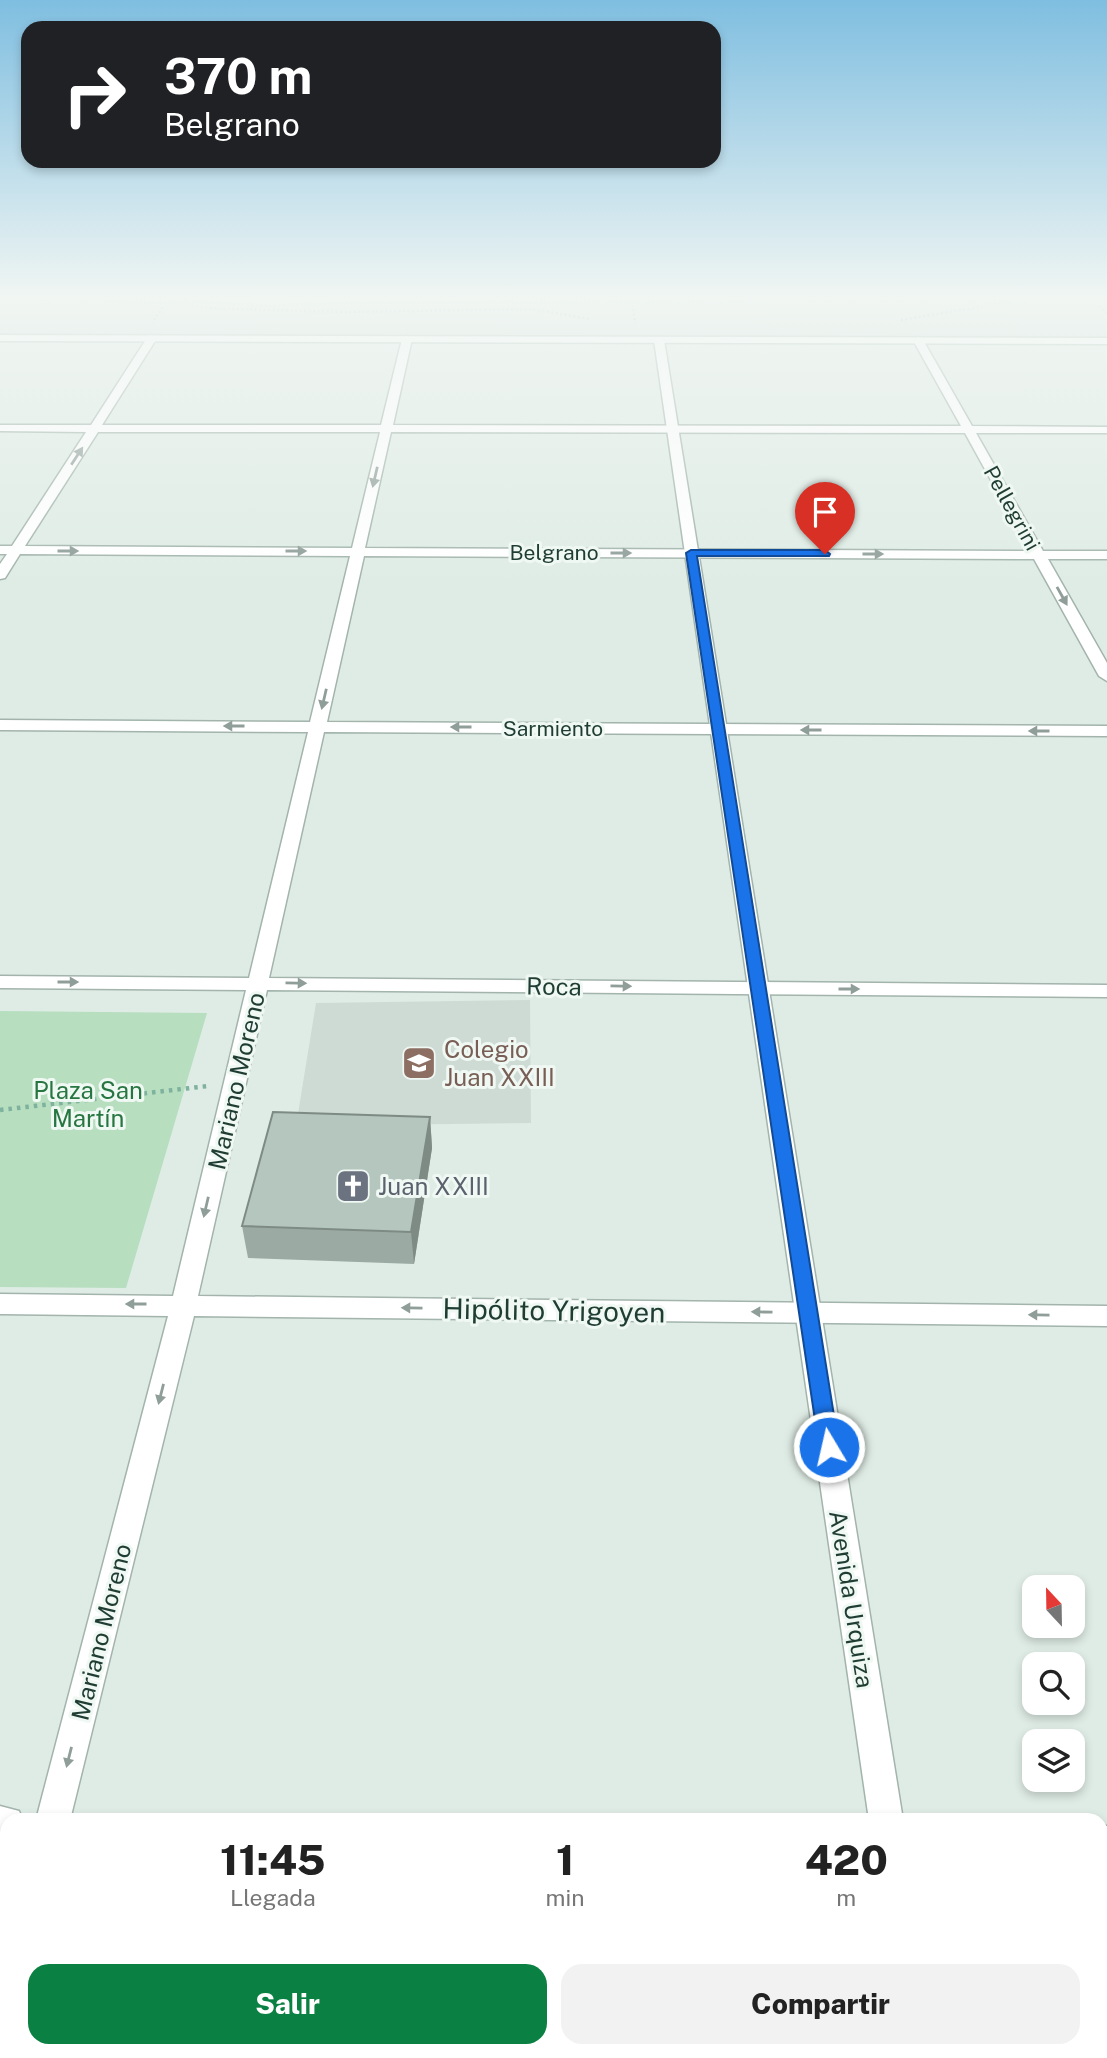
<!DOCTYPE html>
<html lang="es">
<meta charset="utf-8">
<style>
:root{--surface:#fff;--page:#f2f2f2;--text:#222;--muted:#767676;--accent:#0b8043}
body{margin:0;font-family:"Public Sans",sans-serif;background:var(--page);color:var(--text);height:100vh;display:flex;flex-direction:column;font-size:26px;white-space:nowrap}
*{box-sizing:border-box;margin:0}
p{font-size:23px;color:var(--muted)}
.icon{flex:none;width:38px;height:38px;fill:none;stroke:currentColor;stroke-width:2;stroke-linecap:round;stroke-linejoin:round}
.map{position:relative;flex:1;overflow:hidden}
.sheet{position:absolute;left:0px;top:1813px;width:1108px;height:245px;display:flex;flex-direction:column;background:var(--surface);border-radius:21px 21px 0 0;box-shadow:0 4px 10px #0003}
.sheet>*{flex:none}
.guide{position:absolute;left:21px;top:21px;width:700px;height:147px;border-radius:21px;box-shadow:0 4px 10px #0003;background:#202124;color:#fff;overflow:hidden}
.needle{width:46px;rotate:338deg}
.tools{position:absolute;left:1022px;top:1575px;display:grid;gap:14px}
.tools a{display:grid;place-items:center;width:63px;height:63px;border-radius:14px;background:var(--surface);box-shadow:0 4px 10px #0003;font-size:35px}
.pin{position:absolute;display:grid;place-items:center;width:60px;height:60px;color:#fff;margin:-72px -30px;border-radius:50% 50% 50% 0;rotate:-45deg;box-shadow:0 0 7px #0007}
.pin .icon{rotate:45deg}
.me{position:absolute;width:77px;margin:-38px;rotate:351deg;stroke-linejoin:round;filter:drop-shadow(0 0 5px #0008)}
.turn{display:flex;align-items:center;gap:24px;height:147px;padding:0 28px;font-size:32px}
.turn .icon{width:91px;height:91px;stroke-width:2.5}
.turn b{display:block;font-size:49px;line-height:60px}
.eta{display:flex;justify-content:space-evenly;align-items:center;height:119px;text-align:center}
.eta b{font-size:42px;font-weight:800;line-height:49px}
.primary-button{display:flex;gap:14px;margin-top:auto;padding:14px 28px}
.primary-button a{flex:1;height:80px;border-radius:21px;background:var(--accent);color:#fff;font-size:28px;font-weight:800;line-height:80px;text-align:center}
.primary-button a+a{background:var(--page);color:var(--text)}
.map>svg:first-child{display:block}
.built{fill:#cddbd4}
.green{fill:#b6debf}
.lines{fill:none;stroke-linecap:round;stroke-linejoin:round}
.minor-casing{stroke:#a2b4ac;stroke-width:3}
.tertiary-casing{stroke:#a2b4ac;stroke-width:3}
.secondary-casing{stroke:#9db8ad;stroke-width:3}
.path-far1{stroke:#7eb19e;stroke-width:2.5;stroke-dasharray:2 2.5;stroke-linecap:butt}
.path{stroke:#7eb19e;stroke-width:4.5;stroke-dasharray:3.5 5;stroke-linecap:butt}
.minor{fill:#fff;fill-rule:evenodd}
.tertiary{fill:#fff;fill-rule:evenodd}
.secondary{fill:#fff;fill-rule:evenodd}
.wall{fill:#9baaa3}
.shaded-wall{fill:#7e8b85}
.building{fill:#b4c6be;stroke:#7e8b85;stroke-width:2}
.oneway{fill:#8f9e99}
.route{fill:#1a73e8;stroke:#114b97;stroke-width:2}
.labels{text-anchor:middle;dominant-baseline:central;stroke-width:6;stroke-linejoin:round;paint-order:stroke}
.far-street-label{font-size:21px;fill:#1f3d33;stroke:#f0f8f3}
.street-label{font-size:24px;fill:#1f3d33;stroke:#f0f8f3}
.education-label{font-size:24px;fill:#785e54;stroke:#f0f8f3;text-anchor:start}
.park-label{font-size:24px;fill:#277641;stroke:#f0f8f3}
.worship-label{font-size:24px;fill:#5b616d;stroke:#f0f8f3;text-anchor:start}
.near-street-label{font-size:28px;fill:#1f3d33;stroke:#f0f8f3}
</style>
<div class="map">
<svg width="1107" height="2058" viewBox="0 0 1107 2058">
<rect width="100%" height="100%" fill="#dfece5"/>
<path class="built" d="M0,296H1107V341L0,338Z
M530,1000L531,1123L296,1126L316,1003Z"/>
<path class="green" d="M0,1011L207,1013L126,1288L0,1287Z"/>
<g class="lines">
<g class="minor-casing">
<path id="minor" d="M152,335L157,338L102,425H381L402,339L407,336L412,339L393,425L961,426L913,340L918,337L923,340L972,426L1107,427V433H976L1043,551H1107V559H1048L1107,663V681L1099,676L1034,559L364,556L327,722L1107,726V736L324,732L269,978L1107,985V997L267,990L198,1296L1107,1306V1326L194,1316L70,1820H36L168,1316L0,1314V1294L173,1296L246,990L0,988V976L249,978L308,732L0,730V720L310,722L350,556L20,554L5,578L0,579V564L7,554H0V546H12L86,432L0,431V425H91L147,338ZM98,432H380L352,548L25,546ZM391,432L965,433L1030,551L365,548Z
M0,1806L19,1811L23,1820H7V1840H0Z
M1101,1826H1107V1860H1101Z
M7,1989V2051L0,2053V1992Z"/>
</g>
<g class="tertiary-casing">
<path id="tertiary" d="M659,337L664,340L903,1820H869L654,340Z
M903,2051H941L942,2058H904Z"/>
</g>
<g class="secondary-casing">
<path id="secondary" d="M0,335L1107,338V344L0,341Z"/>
</g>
<path class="path-far1" d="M631,296L635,323
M0,297L158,303
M168,299L176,302L158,303Z
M175,300L264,306L343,303L1012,300
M174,303L209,308L344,312L531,309L591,319
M1099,306L1107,313
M154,320L164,305
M901,320L1045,296"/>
<path class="path" d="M0,1110L208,1086"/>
<use href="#minor" class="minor"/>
<use href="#tertiary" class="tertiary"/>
<use href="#secondary" class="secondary"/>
</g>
<path class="wall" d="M430,1117L432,1148L414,1264L248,1258L242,1226Z"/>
<path class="shaded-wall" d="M430,1117L432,1148L414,1264L411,1232Z"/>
<path class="building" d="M273,1112L430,1117L411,1232L242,1226Z"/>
<defs><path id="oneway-solid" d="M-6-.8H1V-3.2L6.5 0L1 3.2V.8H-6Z" transform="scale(1.75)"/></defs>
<g class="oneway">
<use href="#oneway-solid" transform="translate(77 456) rotate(-57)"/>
<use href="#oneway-solid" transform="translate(375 477) rotate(103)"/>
<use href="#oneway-solid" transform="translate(68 551)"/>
<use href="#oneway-solid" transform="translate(296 551)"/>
<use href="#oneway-solid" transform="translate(621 553)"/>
<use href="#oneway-solid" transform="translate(873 554)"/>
<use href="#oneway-solid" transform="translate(1062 596) rotate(61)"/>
<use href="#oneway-solid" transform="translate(324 699) rotate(103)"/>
<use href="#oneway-solid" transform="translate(234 726) rotate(-180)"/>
<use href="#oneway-solid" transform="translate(461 727) rotate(-180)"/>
<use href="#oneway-solid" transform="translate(811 730) rotate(-180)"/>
<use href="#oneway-solid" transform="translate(1039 731) rotate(-180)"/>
<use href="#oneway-solid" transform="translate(68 982)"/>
<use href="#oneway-solid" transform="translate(296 983) rotate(1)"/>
<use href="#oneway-solid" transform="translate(621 986) rotate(1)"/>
<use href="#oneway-solid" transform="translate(849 989)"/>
<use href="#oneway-solid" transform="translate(206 1207) rotate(103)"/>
<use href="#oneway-solid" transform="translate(136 1304) rotate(-180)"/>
<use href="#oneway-solid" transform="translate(412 1308) rotate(-179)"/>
<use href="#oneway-solid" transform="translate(762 1312) rotate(-179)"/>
<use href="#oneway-solid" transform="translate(1039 1315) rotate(-179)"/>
<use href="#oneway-solid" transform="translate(161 1394) rotate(104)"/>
<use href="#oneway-solid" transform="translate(69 1757) rotate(104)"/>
</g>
<linearGradient id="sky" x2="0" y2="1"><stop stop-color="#7fbee0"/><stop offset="0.51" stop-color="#f1f6f3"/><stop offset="1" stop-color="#f1f6f3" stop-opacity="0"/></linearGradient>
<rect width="1107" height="584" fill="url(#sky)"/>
<path class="route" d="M825,550L830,554L829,556H697L839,1447L836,1453L829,1455L822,1453L819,1447L686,553L691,550Z"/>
<defs>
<g id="school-square" transform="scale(1.75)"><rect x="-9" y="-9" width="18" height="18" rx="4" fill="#8d6e63" stroke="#f0f8f3"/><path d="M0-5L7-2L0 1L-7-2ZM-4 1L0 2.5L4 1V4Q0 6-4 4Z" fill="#fff"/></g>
<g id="church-square" transform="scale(1.75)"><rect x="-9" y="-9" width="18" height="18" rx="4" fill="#6b7280" stroke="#f0f8f3"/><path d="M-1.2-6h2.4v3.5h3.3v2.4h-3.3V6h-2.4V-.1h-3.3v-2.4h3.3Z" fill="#fff"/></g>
</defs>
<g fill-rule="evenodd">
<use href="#school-square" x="419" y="1063"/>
<use href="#church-square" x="353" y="1186"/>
</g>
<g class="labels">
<g class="far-street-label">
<text transform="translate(1012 508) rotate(61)">Pellegrini</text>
<text x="554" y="552">Belgrano</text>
<text x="553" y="728">Sarmiento</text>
</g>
<g class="street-label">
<text transform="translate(554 986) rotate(1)">Roca</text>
<text transform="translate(236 1081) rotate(-77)">Mariano Moreno</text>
<text transform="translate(852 1599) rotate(81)">Avenida Urquiza</text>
<text transform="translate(101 1632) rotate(-76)">Mariano Moreno</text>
</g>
<g class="education-label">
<text x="444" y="1049">Colegio<tspan x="444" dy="28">Juan XXIII</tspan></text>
</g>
<g class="park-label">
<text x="88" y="1090">Plaza San<tspan x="88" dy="28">Martín</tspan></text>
</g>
<g class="worship-label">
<text x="378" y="1186">Juan XXIII</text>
</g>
<g class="near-street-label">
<text transform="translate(554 1310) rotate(1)">Hipólito Yrigoyen</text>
</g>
</g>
</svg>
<div class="tools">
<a><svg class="needle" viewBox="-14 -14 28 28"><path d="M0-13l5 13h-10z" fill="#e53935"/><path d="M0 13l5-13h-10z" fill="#767676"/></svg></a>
<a><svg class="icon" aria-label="search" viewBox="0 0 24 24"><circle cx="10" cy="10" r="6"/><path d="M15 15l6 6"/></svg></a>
<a><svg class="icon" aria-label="layers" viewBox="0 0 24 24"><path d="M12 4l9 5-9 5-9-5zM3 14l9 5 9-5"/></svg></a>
</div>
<div class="pin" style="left:825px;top:554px;background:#d93025"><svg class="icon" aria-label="arrive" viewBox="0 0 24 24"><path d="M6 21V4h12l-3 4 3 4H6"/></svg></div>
<svg class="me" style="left:829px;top:1447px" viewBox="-20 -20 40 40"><circle r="17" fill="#1a73e8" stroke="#fff" stroke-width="3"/><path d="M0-11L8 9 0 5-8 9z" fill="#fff"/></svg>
<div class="guide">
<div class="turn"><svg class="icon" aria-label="right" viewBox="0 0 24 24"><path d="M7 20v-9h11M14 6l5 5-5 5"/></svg><div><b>370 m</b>Belgrano</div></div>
</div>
<section class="sheet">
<div class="eta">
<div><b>11:45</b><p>Llegada</p></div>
<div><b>1</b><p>min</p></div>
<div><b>420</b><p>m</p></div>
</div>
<div class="primary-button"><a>Salir</a><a>Compartir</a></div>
</section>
</div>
